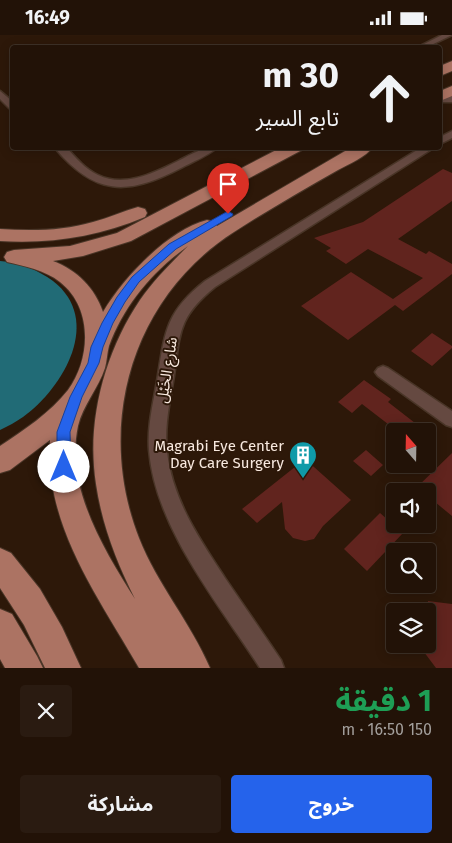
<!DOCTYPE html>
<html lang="ar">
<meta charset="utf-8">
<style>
:root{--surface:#221207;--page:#2a1b11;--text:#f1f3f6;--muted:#a29e9b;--line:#3f3228;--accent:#2563eb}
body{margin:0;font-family:"Fira Sans","Noto Sans Arabic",sans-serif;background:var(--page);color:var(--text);direction:rtl;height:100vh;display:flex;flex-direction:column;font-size:19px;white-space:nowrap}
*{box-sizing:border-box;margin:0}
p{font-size:16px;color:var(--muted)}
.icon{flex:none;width:28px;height:28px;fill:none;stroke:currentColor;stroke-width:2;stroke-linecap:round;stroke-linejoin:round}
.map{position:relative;height:633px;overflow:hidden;direction:ltr}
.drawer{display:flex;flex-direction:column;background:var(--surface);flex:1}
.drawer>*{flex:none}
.banner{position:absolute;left:10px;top:10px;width:432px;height:105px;border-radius:5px;box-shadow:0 2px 12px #0003,0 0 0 1px var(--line);direction:rtl;background:#221207;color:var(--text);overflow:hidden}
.needle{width:32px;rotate:340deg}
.tools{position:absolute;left:386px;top:388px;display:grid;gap:10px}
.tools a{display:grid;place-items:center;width:50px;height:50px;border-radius:5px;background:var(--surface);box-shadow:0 2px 12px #0003,0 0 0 1px var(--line);font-size:25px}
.pin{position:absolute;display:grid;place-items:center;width:42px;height:42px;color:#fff;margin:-51px -21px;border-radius:50% 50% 50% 0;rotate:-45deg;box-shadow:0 0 5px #0007}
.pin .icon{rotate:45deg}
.me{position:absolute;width:55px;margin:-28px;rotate:0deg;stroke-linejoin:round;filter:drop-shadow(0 0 4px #0008)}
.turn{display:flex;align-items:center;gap:18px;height:105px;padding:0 20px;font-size:22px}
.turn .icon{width:65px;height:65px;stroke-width:2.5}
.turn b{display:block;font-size:35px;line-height:42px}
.round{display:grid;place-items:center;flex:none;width:52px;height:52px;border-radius:5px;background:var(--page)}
.summary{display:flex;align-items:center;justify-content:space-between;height:85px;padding:0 20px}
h1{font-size:30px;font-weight:700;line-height:38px;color:#1e9e55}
.primary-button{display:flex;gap:10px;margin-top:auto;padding:10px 20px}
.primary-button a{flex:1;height:58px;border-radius:5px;background:var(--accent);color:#fff;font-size:20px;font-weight:700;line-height:58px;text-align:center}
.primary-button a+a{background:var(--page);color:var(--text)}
.status{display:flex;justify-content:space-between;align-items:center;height:35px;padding:0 25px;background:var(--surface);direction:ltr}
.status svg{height:14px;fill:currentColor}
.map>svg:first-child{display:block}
.water{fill:#216b76}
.building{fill:#61241e}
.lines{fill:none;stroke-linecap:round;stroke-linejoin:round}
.street-casing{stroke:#493527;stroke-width:3}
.primary-casing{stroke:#493527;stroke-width:2}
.street{fill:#654941;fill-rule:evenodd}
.primary{fill:#ac7363;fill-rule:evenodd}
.route{fill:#2563eb;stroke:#184099}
.labels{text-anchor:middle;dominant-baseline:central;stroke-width:4;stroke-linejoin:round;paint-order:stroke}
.street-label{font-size:15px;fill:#f8e9df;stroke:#2d1809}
.poi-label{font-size:15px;fill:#f8e9df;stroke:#2d1809;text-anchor:end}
</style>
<div class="status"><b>16:49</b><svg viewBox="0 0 49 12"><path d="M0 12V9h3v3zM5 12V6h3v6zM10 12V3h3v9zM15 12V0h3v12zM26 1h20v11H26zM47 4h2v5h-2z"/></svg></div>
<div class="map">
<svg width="452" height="633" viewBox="0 0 452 633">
<rect width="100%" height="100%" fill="#2d1809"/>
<path class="water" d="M0,226C19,227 38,235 53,246C103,285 64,352 23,382C16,387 8,391 0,395Z"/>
<path class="building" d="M443,134L452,138V166L398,204L426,219L429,216L452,229V239L403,276L395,270L348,305L301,271L351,237L393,264L423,243L368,214L346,229L326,216L331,213L314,203L363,187Z
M432,298L452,311V313L432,331L411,316Z
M364,345L391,364L388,367L415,388L406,396H397L362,369L352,378L338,367Z
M366,415L383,430L371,441L353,426Z
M452,418V481L435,467L428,475V456H413Z
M305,424L351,465L323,491L314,504L305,506L293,503L285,494L282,467L257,488L242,474Z
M380,478L403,498L367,536L344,514Z
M428,566L452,569V633H436L418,609H428Z"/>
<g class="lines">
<g class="street-casing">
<path id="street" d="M442,0H452L427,12H418Z
M0,56L12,66V74L9,73L0,64Z
M440,61H452V67H440Z
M452,96V103L440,109V102Z
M54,112H66C75,122 85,134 98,140C124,153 154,138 178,126C192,119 202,112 218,112C208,121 192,127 181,133C127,161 95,161 54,112Z
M422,112H435L215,252C178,282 180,298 174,341C170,366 164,392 167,417C173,466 199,503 225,543C244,571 263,598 281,625L284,633H260C219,569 155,493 149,415C147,390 154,365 158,340C165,295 167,276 205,246Z
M383,331L388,333L452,376V392L446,390L378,341L375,337L378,333Z"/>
</g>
<g class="primary-casing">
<path id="primary" d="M452,26V36L440,41V31Z
M452,51V61L440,66V56Z
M282,112H304L302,115L131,206L83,221L53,226C77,235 95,253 103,277C123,243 168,195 207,185L214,187L217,191L352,112H373C366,122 349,129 338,135C303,155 268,175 234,197C131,263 95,391 139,503C157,549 191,588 210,633H139C99,563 44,490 50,405L10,435L0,438V411C24,395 50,378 68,355C91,323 93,273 60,247C45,235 24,231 7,227L4,222L7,217L14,215L70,211L117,198ZM188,211C171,228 154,245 140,265C105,317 86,386 96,449C102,490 117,528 135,564C104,515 65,452 78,391C83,370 98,354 105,333C107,326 107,318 109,311C124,270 153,236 188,211Z
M138,172L145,174L147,178L145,182C97,202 51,209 0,206V194C31,196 63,196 93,187C109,183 123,176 138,172Z
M0,513L11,518L40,554L62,592L81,633H45L24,590L0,553Z
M0,574L12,579L37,621L43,633H5L0,624Z"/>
</g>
<use href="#street" class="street"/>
<use href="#primary" class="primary"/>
</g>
<path class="route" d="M228,176L233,179L232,181L176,214L139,247L125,267L113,288L103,312L99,328L82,362L70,397L71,432L69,436L64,438L59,436L57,432V397L70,362L88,328L91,312L102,288L117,262L132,242L169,209Z"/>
<defs>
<g id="building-pin" transform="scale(1.4375)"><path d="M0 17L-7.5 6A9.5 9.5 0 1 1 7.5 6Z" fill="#0f9aa8" stroke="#2d1809"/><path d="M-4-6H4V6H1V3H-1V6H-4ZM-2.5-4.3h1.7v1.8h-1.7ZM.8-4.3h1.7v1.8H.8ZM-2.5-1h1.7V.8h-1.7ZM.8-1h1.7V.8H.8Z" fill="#fff"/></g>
</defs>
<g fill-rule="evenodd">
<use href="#building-pin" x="303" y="420"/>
</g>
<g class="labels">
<g class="street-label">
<text transform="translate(167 335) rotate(-81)">شارع الخَيْل</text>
</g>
<g class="poi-label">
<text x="284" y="411">Magrabi Eye Center<tspan x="284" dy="17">Day Care Surgery</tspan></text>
</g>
</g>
</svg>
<div class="tools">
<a><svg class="needle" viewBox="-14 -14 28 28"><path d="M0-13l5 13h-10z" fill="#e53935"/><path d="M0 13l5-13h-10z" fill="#a29e9b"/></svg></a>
<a><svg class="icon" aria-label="sound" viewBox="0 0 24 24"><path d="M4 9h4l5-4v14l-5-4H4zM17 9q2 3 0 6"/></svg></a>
<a><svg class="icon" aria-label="search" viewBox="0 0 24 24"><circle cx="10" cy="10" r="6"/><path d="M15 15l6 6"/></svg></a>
<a><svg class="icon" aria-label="layers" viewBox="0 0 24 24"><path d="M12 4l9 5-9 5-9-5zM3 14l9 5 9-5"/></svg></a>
</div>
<div class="pin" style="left:228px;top:179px;background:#d93025"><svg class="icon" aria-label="arrive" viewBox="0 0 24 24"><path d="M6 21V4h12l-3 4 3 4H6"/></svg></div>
<svg class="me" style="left:64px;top:432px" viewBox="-20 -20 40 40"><circle r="19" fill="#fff"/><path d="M0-13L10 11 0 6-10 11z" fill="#2563eb"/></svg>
<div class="banner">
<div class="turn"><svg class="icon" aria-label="ahead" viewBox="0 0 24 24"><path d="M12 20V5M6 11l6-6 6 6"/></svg><div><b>30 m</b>تابع السير</div></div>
</div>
</div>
<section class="drawer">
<div class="summary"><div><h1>1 دقيقة</h1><p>150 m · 16:50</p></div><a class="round"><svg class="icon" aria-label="close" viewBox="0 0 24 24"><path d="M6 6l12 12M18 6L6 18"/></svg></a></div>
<div class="primary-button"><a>خروج</a><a>مشاركة</a></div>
</section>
